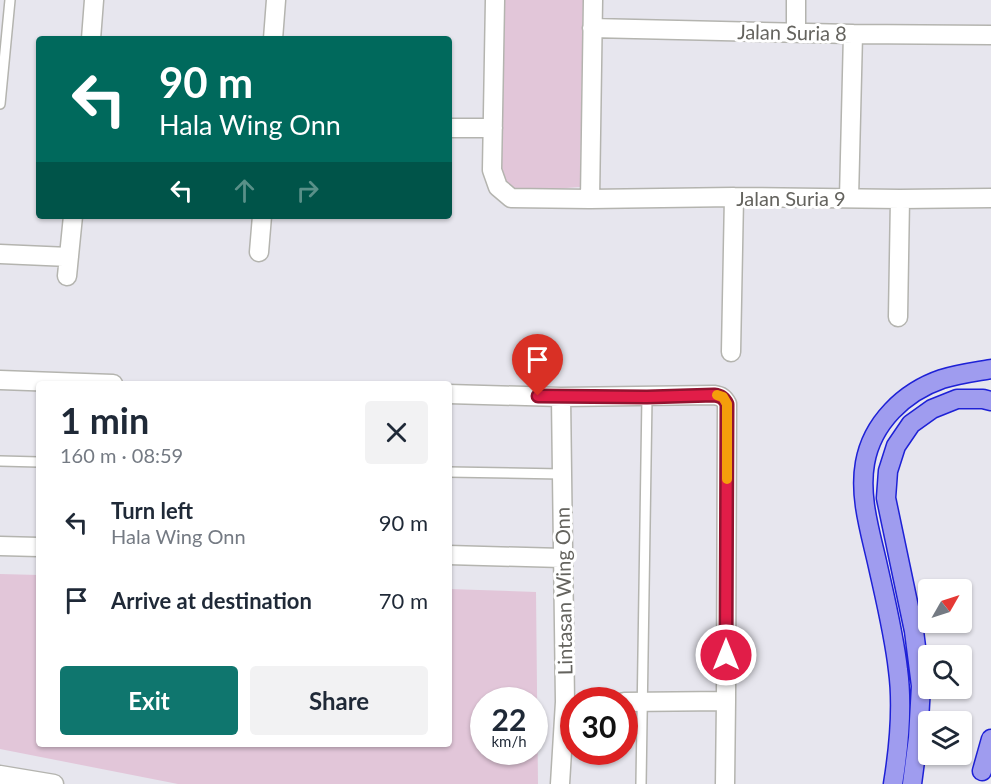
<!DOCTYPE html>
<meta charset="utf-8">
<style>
:root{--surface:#fff;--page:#f2f2f3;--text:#1f2937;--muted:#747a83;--accent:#0f766e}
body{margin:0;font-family:Lato,sans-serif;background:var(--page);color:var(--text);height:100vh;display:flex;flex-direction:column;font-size:22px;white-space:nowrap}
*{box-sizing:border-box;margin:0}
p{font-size:20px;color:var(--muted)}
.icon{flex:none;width:33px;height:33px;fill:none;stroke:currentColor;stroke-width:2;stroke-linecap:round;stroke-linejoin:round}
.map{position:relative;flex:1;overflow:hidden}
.sheet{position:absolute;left:36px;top:381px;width:416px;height:366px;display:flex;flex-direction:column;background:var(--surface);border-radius:6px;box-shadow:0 2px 4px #0004}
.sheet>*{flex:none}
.banner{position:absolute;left:36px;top:36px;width:416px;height:183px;border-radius:6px;box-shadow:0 2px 4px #0004;background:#00695c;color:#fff;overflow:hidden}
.needle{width:39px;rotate:51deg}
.fabs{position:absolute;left:918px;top:579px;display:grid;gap:12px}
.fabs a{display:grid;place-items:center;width:54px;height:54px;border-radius:6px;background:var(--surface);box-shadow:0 2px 4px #0004;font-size:30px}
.speed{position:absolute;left:470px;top:687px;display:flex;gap:12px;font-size:30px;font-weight:700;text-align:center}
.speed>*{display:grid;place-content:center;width:78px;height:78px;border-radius:50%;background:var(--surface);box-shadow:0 2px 4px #0004;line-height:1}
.speed small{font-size:15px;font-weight:400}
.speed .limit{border:9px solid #d22;background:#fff;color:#111}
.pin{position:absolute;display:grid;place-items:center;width:51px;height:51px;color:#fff;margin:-62px -26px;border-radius:50% 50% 50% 0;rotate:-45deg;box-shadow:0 0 6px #0007}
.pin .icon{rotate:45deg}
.me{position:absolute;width:66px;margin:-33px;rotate:0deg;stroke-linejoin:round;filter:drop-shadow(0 0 4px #0008)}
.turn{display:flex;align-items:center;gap:21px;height:126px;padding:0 24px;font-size:27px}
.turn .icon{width:78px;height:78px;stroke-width:2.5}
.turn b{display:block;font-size:42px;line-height:51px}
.lanes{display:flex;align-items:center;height:57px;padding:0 24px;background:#0003;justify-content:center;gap:30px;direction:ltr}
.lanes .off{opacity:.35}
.round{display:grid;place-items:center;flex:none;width:63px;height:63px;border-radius:6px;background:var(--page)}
.overview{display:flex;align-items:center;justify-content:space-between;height:102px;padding:0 24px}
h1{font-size:36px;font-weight:700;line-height:45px}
.primary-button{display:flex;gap:12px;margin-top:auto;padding:12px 24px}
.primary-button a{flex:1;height:69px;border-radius:6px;background:var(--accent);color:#fff;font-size:24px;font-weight:700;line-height:69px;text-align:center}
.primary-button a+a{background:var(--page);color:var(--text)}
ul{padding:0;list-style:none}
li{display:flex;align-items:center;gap:18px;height:78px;padding:0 24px}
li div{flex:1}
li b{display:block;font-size:22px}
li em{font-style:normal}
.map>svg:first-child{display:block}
.green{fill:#e2c6d9;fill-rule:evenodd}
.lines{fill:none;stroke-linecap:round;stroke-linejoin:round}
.lane-casing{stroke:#b4b4af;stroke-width:12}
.street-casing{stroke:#b4b4af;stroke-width:21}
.highway-casing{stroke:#1e21d6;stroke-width:21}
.lane{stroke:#fff;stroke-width:9}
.street{stroke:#fff;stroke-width:18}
.highway{stroke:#9f9cef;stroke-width:18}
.route-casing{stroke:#92132f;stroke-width:15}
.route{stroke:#e11d48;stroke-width:10}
.slow{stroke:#f59e0b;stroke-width:10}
.labels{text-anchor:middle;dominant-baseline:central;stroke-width:6;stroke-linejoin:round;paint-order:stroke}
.street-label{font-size:20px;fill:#64635e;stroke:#fff}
</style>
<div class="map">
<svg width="991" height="784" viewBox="0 0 991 784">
<rect width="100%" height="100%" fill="#e7e6ee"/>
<path class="green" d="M499,0H583L580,187L512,192L499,179Z
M0,574L39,575V744H448L449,589L536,592L538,784H178L0,749ZM483,700H534V752H483Z"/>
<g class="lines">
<g class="lane-casing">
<path id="lane" d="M0,104L10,0
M0,461L39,462
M448,472L562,474
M641,784L647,397"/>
</g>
<g class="street-casing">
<path id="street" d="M495,0L492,170L498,187L511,198L590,199L734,197L900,199L991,198
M592,28L853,34L991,35
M796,32V0
M91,39L94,0
M273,39L276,0
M448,128H493
M849,198L853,34
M590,199L593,0
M259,252L262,216
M0,254L69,257
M67,276L73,216
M898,317L900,199
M731,352L734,197
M0,380L113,384
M448,394L561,397L714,395C721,396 724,398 727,404L726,701L725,784
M0,546L39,547
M448,555L562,558
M624,702L726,701
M0,775L54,784
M560,784L565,702L561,397"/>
</g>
<g class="highway-casing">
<path id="highway" d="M982,771L991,739
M893,784C899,747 903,707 898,670C894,634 885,598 877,562C870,531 859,496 865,463C872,423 904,392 942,379C958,374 974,372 991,369
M912,784L918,738L921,686L914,631L886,498L888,471L896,446L911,424L932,409L957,399H983L991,401"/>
</g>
<use href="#lane" class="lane"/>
<use href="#street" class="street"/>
<use href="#highway" class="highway"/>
</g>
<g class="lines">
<g class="route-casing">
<path id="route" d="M538,396L647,397L714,395C721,396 724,398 727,404L726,655"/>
</g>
<use href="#route" class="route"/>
<path class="slow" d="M717,395L723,397L727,404V479"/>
</g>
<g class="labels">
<g class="street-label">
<text transform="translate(792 32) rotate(1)">Jalan Suria 8</text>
<text x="791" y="198">Jalan Suria 9</text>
<text transform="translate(563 591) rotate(-91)">Lintasan Wing Onn</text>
</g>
</g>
</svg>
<div class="fabs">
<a><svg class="needle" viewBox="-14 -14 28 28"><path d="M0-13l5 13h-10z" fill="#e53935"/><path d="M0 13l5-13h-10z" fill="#747a83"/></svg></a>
<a><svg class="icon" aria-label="search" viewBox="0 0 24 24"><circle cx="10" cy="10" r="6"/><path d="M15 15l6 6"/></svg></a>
<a><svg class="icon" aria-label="layers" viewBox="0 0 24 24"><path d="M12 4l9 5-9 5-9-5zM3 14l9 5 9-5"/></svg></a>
</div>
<div class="speed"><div>22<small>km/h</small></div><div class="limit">30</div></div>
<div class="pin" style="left:538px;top:396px;background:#d93025"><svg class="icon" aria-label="arrive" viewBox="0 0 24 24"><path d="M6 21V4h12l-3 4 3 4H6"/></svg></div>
<svg class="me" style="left:726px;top:655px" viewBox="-20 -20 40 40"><circle r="17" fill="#e11d48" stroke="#fff" stroke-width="3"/><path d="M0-11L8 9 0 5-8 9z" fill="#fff"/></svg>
<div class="banner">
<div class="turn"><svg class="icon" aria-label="left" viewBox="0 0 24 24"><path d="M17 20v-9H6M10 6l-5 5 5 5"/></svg><div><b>90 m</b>Hala Wing Onn</div></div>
<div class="lanes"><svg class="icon" aria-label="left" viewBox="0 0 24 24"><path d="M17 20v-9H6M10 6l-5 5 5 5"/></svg><svg class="icon off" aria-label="ahead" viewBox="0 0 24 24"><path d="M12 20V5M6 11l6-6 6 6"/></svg><svg class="icon off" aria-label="right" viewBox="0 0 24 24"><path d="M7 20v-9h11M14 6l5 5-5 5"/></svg></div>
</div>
<section class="sheet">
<div class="overview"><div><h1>1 min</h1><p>160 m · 08:59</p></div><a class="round"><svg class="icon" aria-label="close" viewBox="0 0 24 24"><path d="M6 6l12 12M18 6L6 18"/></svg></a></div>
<ul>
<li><svg class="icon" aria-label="left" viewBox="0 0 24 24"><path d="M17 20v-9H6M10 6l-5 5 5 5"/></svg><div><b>Turn left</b><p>Hala Wing Onn</p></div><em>90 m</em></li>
<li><svg class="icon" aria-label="arrive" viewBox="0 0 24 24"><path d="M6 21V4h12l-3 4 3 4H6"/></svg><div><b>Arrive at destination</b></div><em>70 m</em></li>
</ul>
<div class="primary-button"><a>Exit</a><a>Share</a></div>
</section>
</div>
